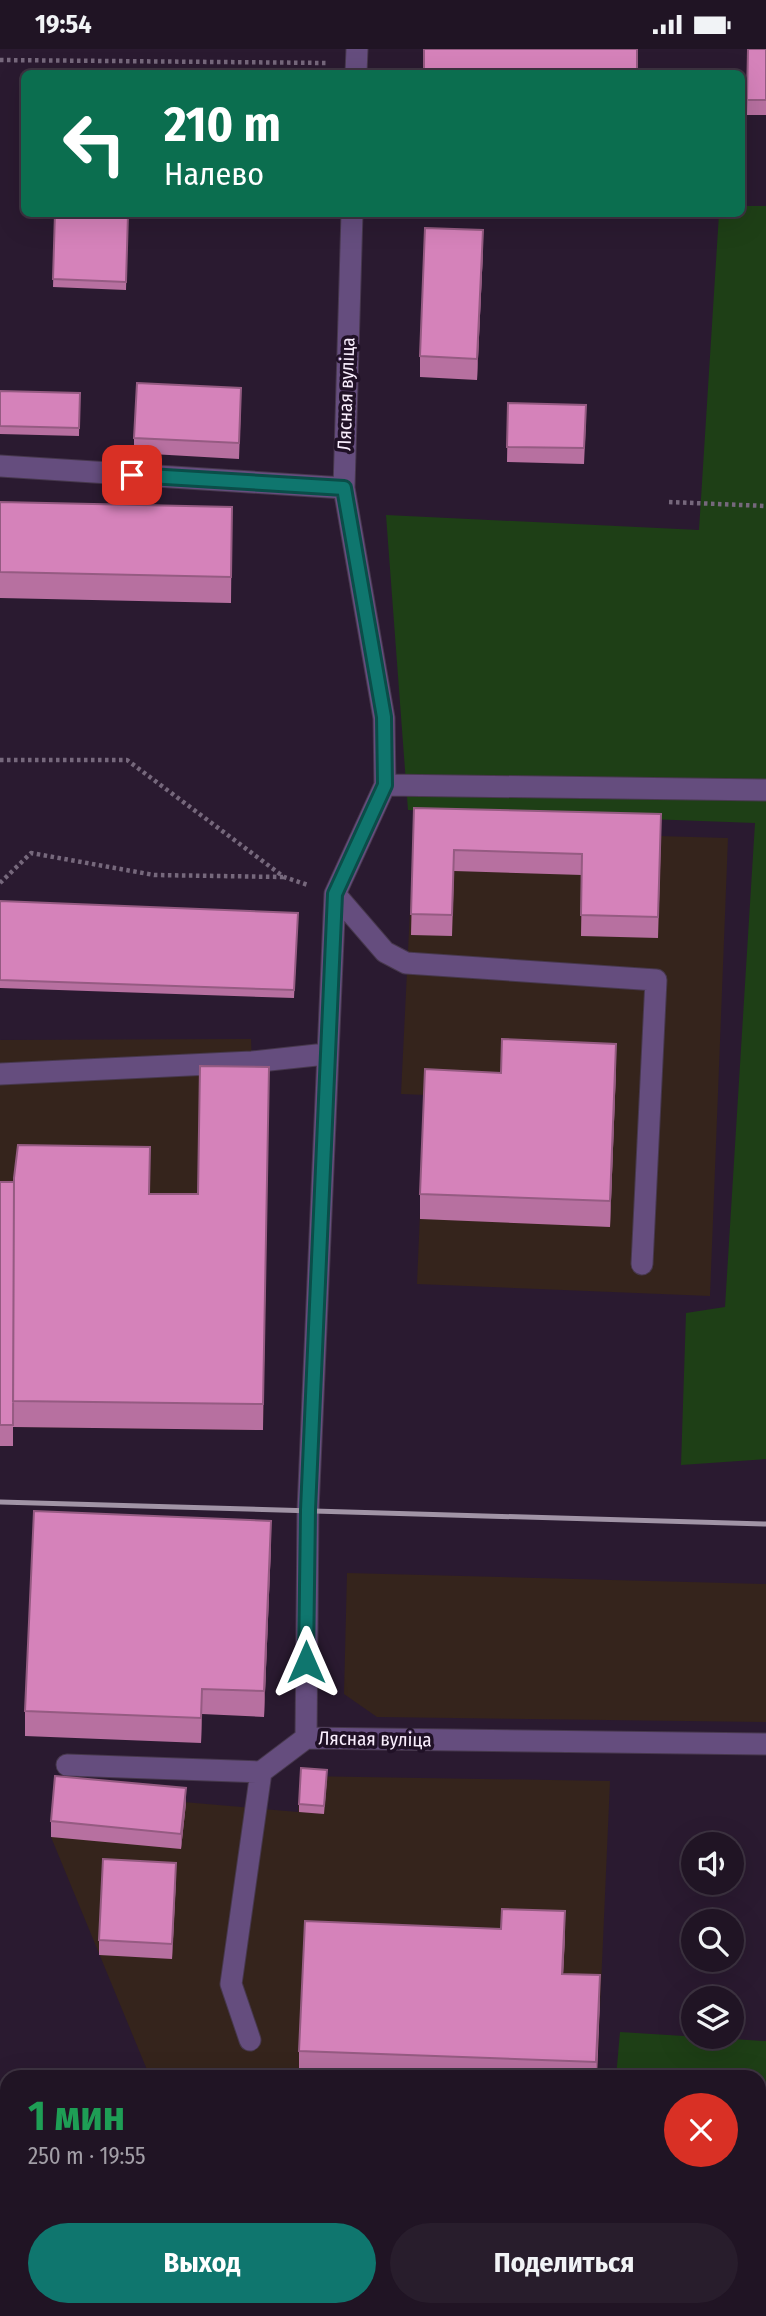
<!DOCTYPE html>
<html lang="ru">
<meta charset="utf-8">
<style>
:root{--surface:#201424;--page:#281d2c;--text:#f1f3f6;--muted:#a29ea6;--line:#3d3341;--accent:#0f766e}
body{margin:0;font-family:"Fira Sans Condensed",sans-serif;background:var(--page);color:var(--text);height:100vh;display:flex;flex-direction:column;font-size:26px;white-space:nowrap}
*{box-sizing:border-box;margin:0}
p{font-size:23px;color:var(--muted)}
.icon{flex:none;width:38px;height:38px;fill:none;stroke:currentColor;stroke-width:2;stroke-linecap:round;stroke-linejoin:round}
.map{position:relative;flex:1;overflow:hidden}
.side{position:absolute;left:0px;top:2021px;width:766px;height:247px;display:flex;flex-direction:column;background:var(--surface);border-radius:21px 21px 0 0;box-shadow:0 7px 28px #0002,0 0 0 2px var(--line)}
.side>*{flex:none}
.top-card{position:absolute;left:21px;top:21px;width:724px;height:147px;border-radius:10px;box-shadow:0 7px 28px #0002,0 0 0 2px var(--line);background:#0b6e4f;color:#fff;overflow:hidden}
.buttons{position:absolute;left:681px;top:1783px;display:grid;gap:14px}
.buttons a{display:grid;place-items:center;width:63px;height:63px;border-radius:50%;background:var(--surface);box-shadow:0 7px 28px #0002,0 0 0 2px var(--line);font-size:35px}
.pin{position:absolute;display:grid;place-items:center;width:60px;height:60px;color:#fff;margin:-30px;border-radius:14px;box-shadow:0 4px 10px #0006}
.me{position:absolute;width:77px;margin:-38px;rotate:0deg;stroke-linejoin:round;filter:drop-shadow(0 0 5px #0008)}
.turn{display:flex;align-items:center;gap:24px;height:147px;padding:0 28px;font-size:32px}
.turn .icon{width:91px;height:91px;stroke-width:2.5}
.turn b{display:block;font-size:49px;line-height:60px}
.round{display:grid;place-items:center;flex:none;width:74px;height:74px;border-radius:37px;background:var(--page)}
.headline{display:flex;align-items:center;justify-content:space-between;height:119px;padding:0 28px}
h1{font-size:42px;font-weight:700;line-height:52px;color:#1e9e55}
.cta{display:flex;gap:14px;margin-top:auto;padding:14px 28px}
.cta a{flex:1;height:80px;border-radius:42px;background:var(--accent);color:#fff;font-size:28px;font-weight:700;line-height:80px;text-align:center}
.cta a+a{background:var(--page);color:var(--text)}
.status{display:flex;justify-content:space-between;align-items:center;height:49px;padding:0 35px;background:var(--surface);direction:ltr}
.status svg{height:19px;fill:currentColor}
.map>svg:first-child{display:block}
.industrial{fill:#35241c}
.green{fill:#1e3f16}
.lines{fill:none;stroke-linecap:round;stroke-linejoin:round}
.minor-casing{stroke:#47384d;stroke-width:23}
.path{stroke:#76687c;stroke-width:4.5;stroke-dasharray:3.5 3.5;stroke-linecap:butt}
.minor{stroke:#654d7e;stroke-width:21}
.rail{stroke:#a194a6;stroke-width:5}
.wall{fill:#b770a0}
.shaded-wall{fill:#955b82}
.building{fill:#d582ba;stroke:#955b82;stroke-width:2}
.route-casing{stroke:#0a4d48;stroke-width:18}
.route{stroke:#0f766e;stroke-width:12}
.labels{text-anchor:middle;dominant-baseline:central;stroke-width:7;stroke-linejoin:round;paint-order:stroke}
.street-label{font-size:19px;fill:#f9eefd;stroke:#201126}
</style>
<div class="status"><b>19:54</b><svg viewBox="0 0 49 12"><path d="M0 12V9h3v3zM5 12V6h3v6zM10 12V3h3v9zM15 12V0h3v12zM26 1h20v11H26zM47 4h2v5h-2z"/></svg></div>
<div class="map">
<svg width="766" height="2267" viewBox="0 0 766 2267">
<rect width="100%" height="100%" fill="#2a1a30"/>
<path class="industrial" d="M414,780L728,789L710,1247L417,1235L425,1046L401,1045Z
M251,990L253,1043L269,1044L263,1381L13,1378V1397H0V991Z
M347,1524L766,1535V1673L377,1668L344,1645Z
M301,1727L610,1732L597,2028H150L51,1788L55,1742L298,1763Z
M173,2261H441V2267H172Z"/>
<path class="green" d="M742,157H766V1410L681,1416L686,1264L725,1258L755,774L408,761L386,466L699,481L719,165L742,164Z
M620,1983L766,1992V2267H479V2261H760V2028H616Z"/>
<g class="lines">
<g class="minor-casing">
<path id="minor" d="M356,24L357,0
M352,164L344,439L384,669L385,736L335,845L308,1461L306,1689L766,1695
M0,417L344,439
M385,736L766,741
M335,845L385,903L406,914L656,931L642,1215
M0,1025L252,1013L326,1005
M67,1716L261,1723L306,1689
M250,1991L231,1935L261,1723"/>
</g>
<path class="path" d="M0,11L328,14
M669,453L766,457
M0,711H127L284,828L308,836
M0,834L31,804L154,826L283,828"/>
<use href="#minor" class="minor"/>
<path class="rail" d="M0,1453L766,1475"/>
</g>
<path class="wall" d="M748,0H766V66H747Z
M55,164L128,165L126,241L53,238Z
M483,202L477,331L420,328V307Z
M0,342L80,344L79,387L0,385Z
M241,354L239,410L134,404V389Z
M508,354L586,371L584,415L507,413Z
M0,453L232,458L231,554L0,549Z
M414,759L661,786L658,889L581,887L582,826L454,822L452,887L411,886Z
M0,852L298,864L294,949L0,939Z
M269,1018L263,1381L13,1378V1368V1397H0V1133L150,1145H198Z
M616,1020L610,1178L420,1170V1145L501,1024Z
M271,1497L264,1668L202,1665L201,1694L25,1687V1662Z
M327,1729L324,1765L299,1763V1755Z
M186,1754L181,1800L51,1788V1772Z
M176,1829L172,1910L99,1906V1891Z
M565,1887L563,1925L600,1952L597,2028H329L299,2027V2002Z"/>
<path class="shaded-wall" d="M483,181V202L477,331V310Z
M616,995V1020L610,1178V1152Z
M271,1472V1497L264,1668V1642Z
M202,1640V1665L201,1694V1669Z
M186,1739V1754L181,1800V1785Z
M176,1814V1829L172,1910V1895Z
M565,1862V1887L562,1950V1925Z
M600,1926V1952L596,2028V2013Z"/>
<path class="building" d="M424,0H637V24H424Z
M748,0H766V51H747Z
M55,164L128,165L126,233L53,230Z
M425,179L483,181L477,310L420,307Z
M137,334L241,339L239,394L134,389Z
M0,342L80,344L79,379L0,377Z
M508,354L586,356L584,399L507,398Z
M0,453L232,458L231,528L0,523Z
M414,759L661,765L658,868L581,866L582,805L454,801L452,866L411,865Z
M0,852L298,864L294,941L0,931Z
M502,990L616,995L610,1152L420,1145L425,1020L501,1024Z
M200,1017L269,1018L263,1355L13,1352L14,1129L18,1096L150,1098L149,1145H198Z
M0,1133H14L13,1376H0Z
M34,1462L271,1472L264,1642L202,1640L201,1669L25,1662Z
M301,1719L327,1721L324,1757L299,1755Z
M55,1727L186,1739L181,1785L51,1772Z
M103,1810L176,1814L172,1895L99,1891Z
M502,1860L565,1862L562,1925L600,1926L596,2013L299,2002L305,1872L501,1880Z
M191,2261H319V2267H190Z"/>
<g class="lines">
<g class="route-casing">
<path id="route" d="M132,426L344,439L384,668L385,736L335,845L308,1461L306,1613"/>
</g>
<use href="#route" class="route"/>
</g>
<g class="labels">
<g class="street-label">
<text transform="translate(346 345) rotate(-88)">Лясная вуліца</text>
<text transform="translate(375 1690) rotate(1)">Лясная вуліца</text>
</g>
</g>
</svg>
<div class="buttons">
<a><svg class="icon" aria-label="sound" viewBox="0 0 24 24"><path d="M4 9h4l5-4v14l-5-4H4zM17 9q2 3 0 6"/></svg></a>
<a><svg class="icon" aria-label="search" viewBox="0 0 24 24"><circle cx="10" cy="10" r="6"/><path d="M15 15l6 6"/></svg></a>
<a><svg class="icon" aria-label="layers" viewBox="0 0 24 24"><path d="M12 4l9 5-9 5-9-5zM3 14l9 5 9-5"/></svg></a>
</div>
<div class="pin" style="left:132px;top:426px;background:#d93025"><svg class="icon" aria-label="arrive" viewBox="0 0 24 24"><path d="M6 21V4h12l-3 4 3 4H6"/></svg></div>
<svg class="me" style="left:306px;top:1613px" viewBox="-20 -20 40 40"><path d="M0-17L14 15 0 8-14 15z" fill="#0f766e" stroke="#fff" stroke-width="4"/></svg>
<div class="top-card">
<div class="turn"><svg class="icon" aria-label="left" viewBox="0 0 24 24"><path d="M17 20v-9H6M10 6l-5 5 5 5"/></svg><div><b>210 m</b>Налево</div></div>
</div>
<section class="side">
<div class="headline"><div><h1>1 мин</h1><p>250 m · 19:55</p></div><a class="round" style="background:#d93025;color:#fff"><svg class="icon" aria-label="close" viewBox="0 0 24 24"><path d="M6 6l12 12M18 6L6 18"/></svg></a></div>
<div class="cta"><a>Выход</a><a>Поделиться</a></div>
</section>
</div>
